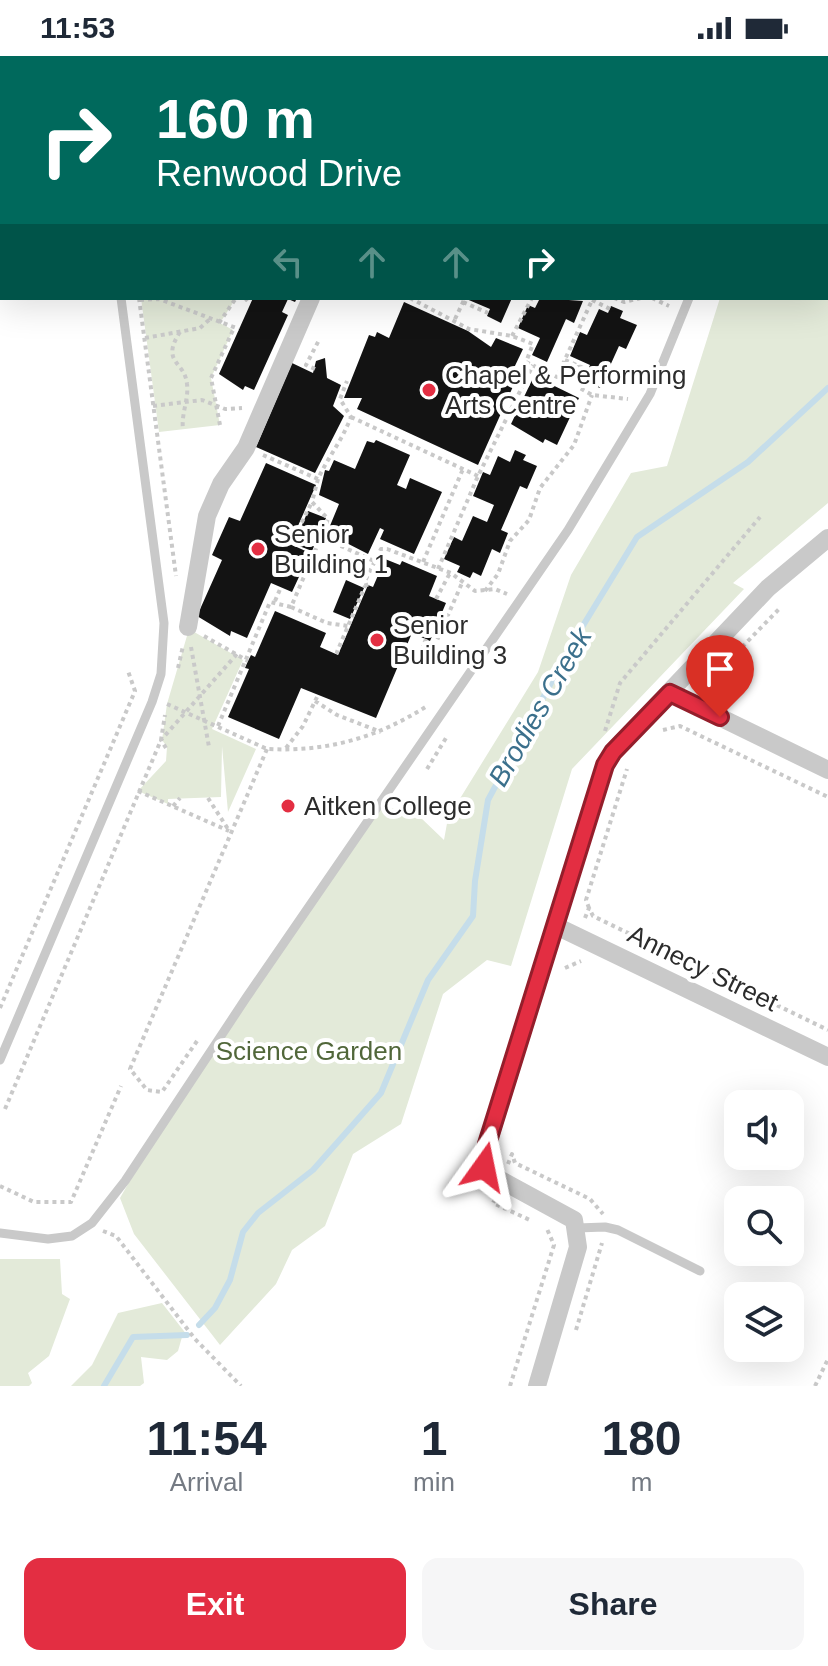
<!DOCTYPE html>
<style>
:root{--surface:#fff;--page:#f6f6f7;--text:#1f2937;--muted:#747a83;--accent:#e32e42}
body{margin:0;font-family:Arial,sans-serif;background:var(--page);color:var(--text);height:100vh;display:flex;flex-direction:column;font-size:30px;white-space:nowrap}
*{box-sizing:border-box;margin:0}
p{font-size:26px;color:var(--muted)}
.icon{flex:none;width:44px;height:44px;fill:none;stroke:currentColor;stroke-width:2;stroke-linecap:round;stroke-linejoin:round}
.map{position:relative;height:1330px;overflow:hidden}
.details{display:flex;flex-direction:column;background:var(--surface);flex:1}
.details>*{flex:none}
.top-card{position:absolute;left:0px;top:0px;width:828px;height:244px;box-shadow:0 8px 32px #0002;background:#00695c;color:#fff;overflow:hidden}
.buttons{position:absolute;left:724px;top:1034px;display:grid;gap:16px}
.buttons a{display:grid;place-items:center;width:80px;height:80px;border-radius:16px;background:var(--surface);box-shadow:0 8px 32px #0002;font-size:40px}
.pin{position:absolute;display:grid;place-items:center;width:68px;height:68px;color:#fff;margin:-82px -34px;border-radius:50% 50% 50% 0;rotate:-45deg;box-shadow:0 0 8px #0007}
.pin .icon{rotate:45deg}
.me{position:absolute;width:88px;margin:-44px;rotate:12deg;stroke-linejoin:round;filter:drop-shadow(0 0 6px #0008)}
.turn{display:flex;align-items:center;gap:28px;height:168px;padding:0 24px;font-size:36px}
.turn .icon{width:104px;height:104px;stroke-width:2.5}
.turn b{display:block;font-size:56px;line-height:68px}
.lanes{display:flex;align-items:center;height:76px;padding:0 24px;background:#0003;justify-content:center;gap:40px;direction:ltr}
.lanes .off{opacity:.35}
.eta{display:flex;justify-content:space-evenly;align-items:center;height:136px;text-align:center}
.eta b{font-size:48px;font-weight:700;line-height:56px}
.action{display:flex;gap:16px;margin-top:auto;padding:16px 24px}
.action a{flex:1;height:92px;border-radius:16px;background:var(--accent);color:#fff;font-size:32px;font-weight:700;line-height:92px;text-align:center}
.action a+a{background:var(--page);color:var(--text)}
.status{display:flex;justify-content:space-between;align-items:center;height:56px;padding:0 40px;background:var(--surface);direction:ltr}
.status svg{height:22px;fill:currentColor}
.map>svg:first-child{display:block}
.green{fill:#e3ead9}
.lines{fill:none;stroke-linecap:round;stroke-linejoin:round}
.stream{stroke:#c5ddea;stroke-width:6}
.building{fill:#131313}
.path{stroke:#c9c9c9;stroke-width:4;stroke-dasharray:4 4;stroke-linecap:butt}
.lane{stroke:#c9c9c9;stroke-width:9}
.street{stroke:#c9c9c9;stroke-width:18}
.route-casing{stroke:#941e2b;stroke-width:20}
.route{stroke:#e32e42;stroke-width:14}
.poi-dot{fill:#e32e42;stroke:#fff;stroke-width:3}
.labels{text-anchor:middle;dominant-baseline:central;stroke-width:8;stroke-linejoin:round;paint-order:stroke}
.poi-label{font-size:26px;fill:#2c2c2c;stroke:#fff;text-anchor:start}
.street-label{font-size:26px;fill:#2c2c2c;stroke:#fff}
.park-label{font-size:26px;fill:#51673a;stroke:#fff}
.water-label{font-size:28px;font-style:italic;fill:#3b708c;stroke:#fff}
</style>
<div class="status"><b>11:53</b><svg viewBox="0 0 49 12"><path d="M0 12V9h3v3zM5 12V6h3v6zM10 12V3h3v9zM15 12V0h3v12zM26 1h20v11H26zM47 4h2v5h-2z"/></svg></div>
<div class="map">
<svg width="828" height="1330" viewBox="0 0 828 1330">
<rect width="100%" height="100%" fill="#fff"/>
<path class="green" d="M796,0H828V447L733,527L744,533L572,713L511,910L487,904L443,938L401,1068L353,1098L325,1170L292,1194L276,1228L220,1289L134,1178L120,1142L152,1086L381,749L420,761L444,784L448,762L538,616L571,519L631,417L667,410L720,242H826V2Z
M141,242H236L220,267L233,274L211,322L220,369L159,376Z
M189,573L243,604L212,673L256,693L228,756L222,690L221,741L168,743V748L138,735L166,705L167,691L162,684L167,648Z
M0,1203H60L62,1238L70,1243L49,1300L28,1317L32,1327L29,1330H0Z
M162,1247L187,1279L182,1281L178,1295L167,1304L141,1301L144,1327L140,1330H71L92,1309L118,1257Z"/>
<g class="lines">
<path class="stream" d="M199,1269L215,1252L230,1224L243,1176L258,1157L313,1114L381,1037L428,924L473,860L475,825L488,744L573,586L637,481L748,406L828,332
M104,1330L133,1281L187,1279"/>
</g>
<path class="building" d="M253,242H297L295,246L288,243L282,256L288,259L254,334L245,330L243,334L219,318Z
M464,242H512L501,267L487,260L490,253Z
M540,242L583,245L574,267L566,263L547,306L532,299L540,282L518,272L528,249L535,252Z
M404,246L468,275L491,291L496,282L523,293L513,314L519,317L478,409L357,353L362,342H344L369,279L375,281L377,276L389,282Z
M611,250L623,255L620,262L637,269L626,293L619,290L600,332L583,325L590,309L570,300L580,276L587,279L599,253L608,257Z
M325,302L327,322L341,329L333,350L344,360L315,417L256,391L292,307L313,317L316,305Z
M534,320L579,342L557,389L545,383L543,387L511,368Z
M376,384L410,399L397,429L406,433L410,422L442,436L414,498L380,483L384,474L380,472L368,498L327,477L339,448L319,439L325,414L329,415L334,404L355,413L367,385L374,387Z
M515,394L526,399L523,404L537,410L527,433L520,430L501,474L508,477L500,497L492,493L481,520L473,516L470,522L457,516L460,510L444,503L454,481L462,485L473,460L487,466L494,449L473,440L483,416L490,419L498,400L510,406Z
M266,407L316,429L290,488L310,497L292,536L271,527L247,582L231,575L230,580L197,560L222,504L212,499L229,461L240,465Z
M308,455L326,462L312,495L294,488Z
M385,503L400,509L402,505L437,520L429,540L446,547L430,585L412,577L376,662L301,632L279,683L228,661L249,613L245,612L248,605L251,599L255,601L275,555L326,577L320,591L338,599L368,529L373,531Z
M346,524L364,532L350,563L333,556Z"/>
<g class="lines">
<path class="path" d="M139,242L176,520
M245,242L250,248
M410,242L469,273L512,280L533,288L526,306L557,321L593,242
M614,242L624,246L641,242
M652,242L669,250
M140,244L159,243L239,273
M592,244L610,253
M463,246L488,257
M455,263L465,242
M219,267L236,242
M180,276C160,307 185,305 187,328C189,343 181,358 183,373
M512,280L532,242
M145,282L200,272L210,263
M565,304L588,314
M578,309L580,332L592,339L628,343
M315,313L306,309L319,284
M153,350L202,344L225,353L242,352
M351,361L478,420
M220,369L211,322L233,274
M263,399L318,423C328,401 342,385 351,361L340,343L347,325
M318,423L312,446L328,463L321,481L374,505
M291,488L312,446
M423,506L463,413
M438,513L478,420L533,309
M367,531L365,525L381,493H387L451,517L475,535L495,533L507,538
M485,535L498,518L510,485L529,464L540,432L574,389L592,339
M436,543L450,517
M275,545L281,531
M291,551L327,567L348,570
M204,580L248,605
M426,583L421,595L459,608
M191,591L209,691
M339,597L337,596L365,530
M431,598L462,527
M178,612L183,590
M714,627L713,621L781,551
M706,636L714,627L718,637
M315,645L337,659L381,676
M167,648L267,693C327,696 377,682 427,650
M218,670L270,546L291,551L321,481
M663,674L680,670L828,741
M605,675L620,627L760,461
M166,692L161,684L237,598
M286,692L303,670L318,639
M427,713L446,682
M138,735L229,775
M208,742L228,773
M173,750L180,742
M589,852L586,844L627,713
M585,862L589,852L593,860L828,974
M565,912L581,905
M0,952L135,635L128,615
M197,985L162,1036L147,1034L130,1013L267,693
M5,1053L161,684L165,659
M508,1108L512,1098L515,1107L590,1143L603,1158
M0,1130L34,1146H71L121,1030
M495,1143L493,1147L532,1165
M103,1175L116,1180L195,1283L241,1330
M576,1274L602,1187
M510,1330L554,1189L547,1173
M815,1330L828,1303"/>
<path class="lane" d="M81,0V2
M651,0L654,2
M109,2L111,0
M0,1004L152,646L161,618L164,567L121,242
M577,1172L605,1171L618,1174L700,1215
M0,1177L48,1183L72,1180L92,1167L125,1125L246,942L568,474L650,338L689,242"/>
<path class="street" d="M415,2L416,0
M188,571L207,460L221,428L246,392L311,242
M670,637L828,714
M556,870L828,1001
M537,1330L578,1191L574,1164L488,1117L483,1103L605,709L617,691L768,532L828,482"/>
</g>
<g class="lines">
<g class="route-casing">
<path id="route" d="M484,1111L487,1088L605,709L613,696L670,637L720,661"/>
</g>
<use href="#route" class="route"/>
</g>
<g class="poi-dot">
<circle cx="429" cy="334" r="8"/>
<circle cx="258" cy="493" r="8"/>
<circle cx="377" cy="584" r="8"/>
<circle cx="288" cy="750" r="8"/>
</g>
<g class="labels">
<g class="poi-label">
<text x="445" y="319">Chapel &amp; Performing<tspan x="445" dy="30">Arts Centre</tspan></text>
<text x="274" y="478">Senior<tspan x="274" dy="30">Building 1</tspan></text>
<text x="393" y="569">Senior<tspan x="393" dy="30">Building 3</tspan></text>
<text x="304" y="750">Aitken College</text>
</g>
<g class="street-label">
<text transform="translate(703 912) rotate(26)">Annecy Street</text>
</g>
<g class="park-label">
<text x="309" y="995">Science Garden</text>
</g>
<g class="water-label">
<text transform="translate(540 651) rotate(-60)">Brodies Creek</text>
</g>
</g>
</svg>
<div class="buttons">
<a><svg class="icon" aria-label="sound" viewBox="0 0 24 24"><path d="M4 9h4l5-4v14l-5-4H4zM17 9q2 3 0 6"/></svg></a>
<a><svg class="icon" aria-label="search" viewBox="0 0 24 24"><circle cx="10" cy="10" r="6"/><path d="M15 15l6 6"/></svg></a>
<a><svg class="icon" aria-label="layers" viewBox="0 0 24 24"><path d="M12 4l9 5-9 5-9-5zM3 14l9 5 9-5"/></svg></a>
</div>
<div class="pin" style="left:720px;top:661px;background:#d93025"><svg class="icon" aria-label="arrive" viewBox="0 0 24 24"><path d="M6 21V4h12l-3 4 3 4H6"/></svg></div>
<svg class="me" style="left:484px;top:1111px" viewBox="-20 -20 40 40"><path d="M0-17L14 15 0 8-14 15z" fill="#e32e42" stroke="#fff" stroke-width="4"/></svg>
<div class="top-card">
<div class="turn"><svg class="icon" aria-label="right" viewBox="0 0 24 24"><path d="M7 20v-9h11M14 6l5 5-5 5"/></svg><div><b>160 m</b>Renwood Drive</div></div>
<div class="lanes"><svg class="icon off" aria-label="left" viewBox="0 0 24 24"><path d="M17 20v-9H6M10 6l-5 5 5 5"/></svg><svg class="icon off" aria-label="ahead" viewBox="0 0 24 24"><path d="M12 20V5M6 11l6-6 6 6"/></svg><svg class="icon off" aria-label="ahead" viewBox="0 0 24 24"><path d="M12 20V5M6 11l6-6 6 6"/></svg><svg class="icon" aria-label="right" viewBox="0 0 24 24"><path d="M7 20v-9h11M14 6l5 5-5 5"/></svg></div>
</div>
</div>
<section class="details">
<div class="eta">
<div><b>11:54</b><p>Arrival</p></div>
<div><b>1</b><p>min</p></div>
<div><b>180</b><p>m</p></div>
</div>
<div class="action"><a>Exit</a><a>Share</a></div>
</section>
